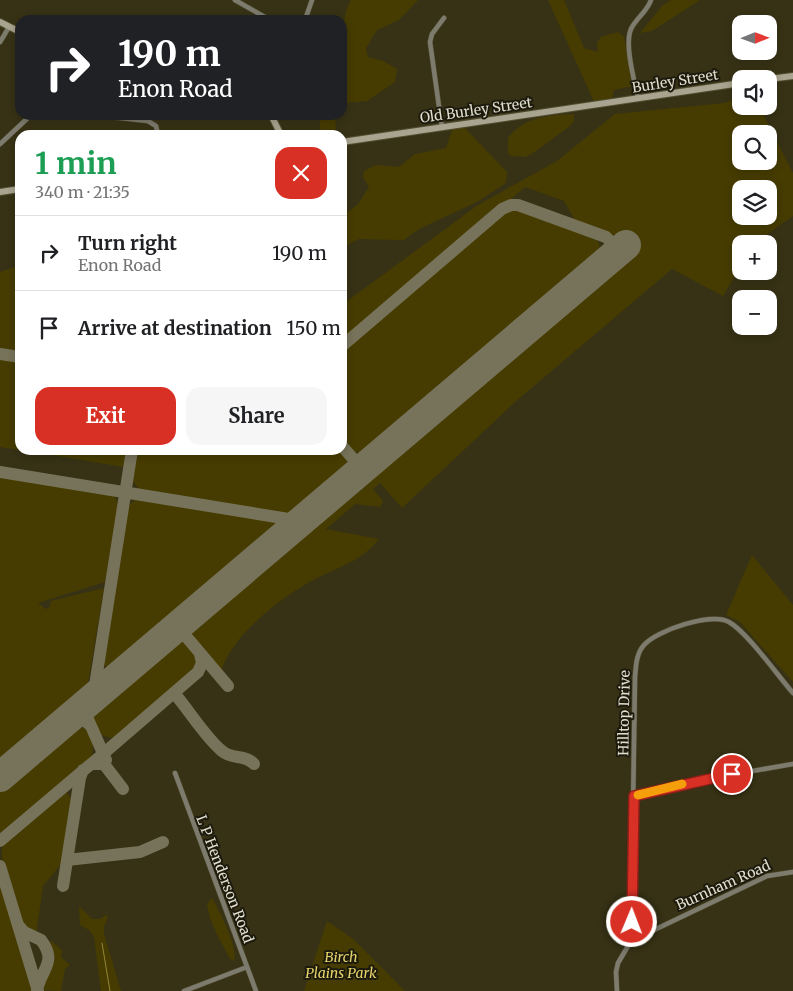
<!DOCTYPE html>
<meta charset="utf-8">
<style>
:root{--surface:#fff;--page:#f6f6f6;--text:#202124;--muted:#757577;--line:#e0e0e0;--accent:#d93025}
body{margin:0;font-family:Merriweather,serif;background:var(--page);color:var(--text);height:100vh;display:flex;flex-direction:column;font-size:19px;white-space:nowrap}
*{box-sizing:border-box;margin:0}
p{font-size:16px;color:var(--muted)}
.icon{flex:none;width:28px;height:28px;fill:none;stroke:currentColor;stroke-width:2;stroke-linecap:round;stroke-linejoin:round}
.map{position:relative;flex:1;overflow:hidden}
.details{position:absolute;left:15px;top:130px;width:332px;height:325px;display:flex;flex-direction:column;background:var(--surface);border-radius:15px;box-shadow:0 2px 8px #0003}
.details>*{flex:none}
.hud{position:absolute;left:15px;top:15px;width:332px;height:105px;border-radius:15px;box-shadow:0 2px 8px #0003;background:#202124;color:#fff;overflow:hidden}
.needle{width:32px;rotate:89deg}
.tools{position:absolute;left:732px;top:15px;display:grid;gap:10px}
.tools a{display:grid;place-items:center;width:45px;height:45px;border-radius:10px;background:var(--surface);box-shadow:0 2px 8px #0003;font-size:25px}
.pin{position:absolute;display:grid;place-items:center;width:42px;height:42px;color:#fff;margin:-21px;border:2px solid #fff;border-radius:50%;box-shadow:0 1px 5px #0007}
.me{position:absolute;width:55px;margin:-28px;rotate:1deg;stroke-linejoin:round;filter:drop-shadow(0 0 4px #0008)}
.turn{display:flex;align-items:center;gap:18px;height:105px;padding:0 20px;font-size:22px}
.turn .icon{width:65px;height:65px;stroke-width:2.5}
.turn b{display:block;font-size:35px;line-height:42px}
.round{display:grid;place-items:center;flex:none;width:52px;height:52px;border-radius:15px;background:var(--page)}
.headline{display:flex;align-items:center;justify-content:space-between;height:85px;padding:0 20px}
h1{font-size:30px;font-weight:700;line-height:38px;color:#1e9e55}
.cta{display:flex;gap:10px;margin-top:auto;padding:10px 20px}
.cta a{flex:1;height:58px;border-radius:15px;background:var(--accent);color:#fff;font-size:20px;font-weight:700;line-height:58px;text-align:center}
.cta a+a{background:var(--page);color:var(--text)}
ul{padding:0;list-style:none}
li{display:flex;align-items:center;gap:15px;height:75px;padding:0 20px;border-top:1px solid var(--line)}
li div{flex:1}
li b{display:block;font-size:19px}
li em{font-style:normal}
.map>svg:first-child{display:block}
.green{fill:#463c01;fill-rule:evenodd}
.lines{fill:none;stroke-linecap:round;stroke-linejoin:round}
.stream{stroke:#938539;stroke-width:1}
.taxiway{stroke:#77735a;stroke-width:12}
.runway{stroke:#77735a;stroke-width:30}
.street-casing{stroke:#524e32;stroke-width:5.5}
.secondary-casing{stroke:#524e32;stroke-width:8}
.street{stroke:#7d7b6d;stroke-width:4.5}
.secondary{stroke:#a8a48f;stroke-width:6}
.route-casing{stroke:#8d1f18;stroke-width:12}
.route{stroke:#d93025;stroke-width:9}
.slow{stroke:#f59e0b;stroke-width:9}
.labels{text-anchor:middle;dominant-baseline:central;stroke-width:4;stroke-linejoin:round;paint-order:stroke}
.street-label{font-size:14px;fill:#e1decd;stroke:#1c1a0d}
.park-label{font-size:14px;font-style:italic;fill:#e6d36a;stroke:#1c1a0d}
</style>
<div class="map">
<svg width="793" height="991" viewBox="0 0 793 991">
<rect width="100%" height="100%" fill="#373215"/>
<path class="green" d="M351,0H418L399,20L377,30L366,48L368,57L383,61L397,69L395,82L367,101L343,103C342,79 338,19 351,0Z
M548,0H564L584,48L598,52L597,43L601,37L618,32L624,37L633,86L614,90L612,101L595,104Z
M671,0H700L652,31L640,33L663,5Z
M741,96V106H759L793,173V216L753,244H741V265L723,296L672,269L515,402L402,508L380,483L373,489L383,501L380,507L355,504L326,529L379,539C362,561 339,567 315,579C283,596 231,635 221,672L192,638L191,632L195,625L633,252L619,237L576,222L564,201L525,187L343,341V304L478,205L557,161L615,114L724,103ZM741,134H769V161H741ZM741,189H769V216H741Z
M574,114V121L570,126L533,153L525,157L511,156L508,153V138C524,117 549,115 574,114Z
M320,115H335L336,129L331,135H320Z
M462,125L507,172L506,183L477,202L419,229L404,240L359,239L343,247V216L358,204L369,187L363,177L364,171L376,165L399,167L415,154L446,148L453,127Z
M515,209L595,238L599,243L600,252L365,453L355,452L343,438V351L508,210Z
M20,265V352L0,349V272Z
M0,358L20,361V450L0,447Z
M22,450H127L123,467Z
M137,450H340C345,457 350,461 346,469L295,513L285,514L140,490L133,481Z
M0,476L109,493L116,498L118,505L105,582L38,603L46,609L50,607L51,601L104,588L87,689L0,763Z
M137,498L274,519L278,524L108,669L103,663L128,506Z
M752,555L793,605V682L740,622L726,615Z
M177,642H184C193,651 201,659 193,671L114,738C100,738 87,725 94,710Z
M79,726L88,730C93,741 95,747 90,759L0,836V790L70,730Z
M66,792L71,798L61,864L43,886L36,935L22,926C16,908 0,865 2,848C6,836 49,804 61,794Z
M0,879L32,986L33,991H0Z
M212,898C219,909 239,950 234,961L230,959C221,941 210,925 207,904Z
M79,906L92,919H100L106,915L108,917L104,927V934L121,991H101L94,937L89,930L80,925Z
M327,921L353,939L405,991H304Z
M50,940L62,950L61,957L70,965L65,969L61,991L41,990V984L55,960Z"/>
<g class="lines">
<path class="stream" d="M102,943L110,991"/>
<path class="taxiway" d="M342,346L502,209L511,205H518L606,237L613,244L611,257
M0,354L20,357
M342,446L362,469
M0,472L301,521
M184,621L182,629L184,634L228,686
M97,672L103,681L114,680
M174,693C189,710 205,737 222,751C232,760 245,754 254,764
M90,700L86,710L87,717L106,760
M88,702L94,692L132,450
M68,719L81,718L90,725
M89,766L198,672L202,663L200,654
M0,841L91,764H104L123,789
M67,860L140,852L163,842
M0,866L38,991
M63,886L80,778L83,770
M18,925L24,932L41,940C58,962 41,969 37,990"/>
<path class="runway" d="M0,777L626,245"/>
<g class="street-casing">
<path id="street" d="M235,0L270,20
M305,20L312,0
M0,42L9,27
M638,99C635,82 624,45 631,29C636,18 647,12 651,0
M93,115L148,121L156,126L158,135
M442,128L430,42L432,34L444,18
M0,144L31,115
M175,773L256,991
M634,796L695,781L793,764
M631,941L635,677C636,666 636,654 644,645C657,630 712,612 729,622C747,632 778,676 793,693
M184,991L247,967
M617,991L616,972L618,963L631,941L767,876L793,872"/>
</g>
<g class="secondary-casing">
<path id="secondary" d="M0,22L20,32
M769,79L793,76
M271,115L281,135
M342,142L741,83
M0,192L20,189"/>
</g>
<use href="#street" class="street"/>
<use href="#secondary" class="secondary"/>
</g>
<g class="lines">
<g class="route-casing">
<path id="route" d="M632,922L634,796L732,774"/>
</g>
<use href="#route" class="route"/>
<path class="slow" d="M638,795L682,784"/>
</g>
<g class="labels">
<g class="street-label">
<text transform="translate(675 81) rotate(-9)">Burley Street</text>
<text transform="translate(476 110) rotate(-8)">Old Burley Street</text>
<text transform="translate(624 713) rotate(-89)">Hilltop Drive</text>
<text transform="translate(225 879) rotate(69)">L P Henderson Road</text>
<text transform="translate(723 885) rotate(-24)">Burnham Road</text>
</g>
<g class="park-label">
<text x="341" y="957">Birch<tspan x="341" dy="16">Plains Park</tspan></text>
</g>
</g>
</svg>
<div class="tools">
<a><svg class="needle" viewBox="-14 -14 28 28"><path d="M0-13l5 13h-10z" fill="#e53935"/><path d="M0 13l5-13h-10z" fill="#757577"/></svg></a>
<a><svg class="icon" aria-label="sound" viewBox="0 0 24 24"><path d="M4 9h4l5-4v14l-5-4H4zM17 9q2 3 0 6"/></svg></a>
<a><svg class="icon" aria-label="search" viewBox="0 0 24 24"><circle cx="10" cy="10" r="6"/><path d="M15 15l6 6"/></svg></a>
<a><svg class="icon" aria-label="layers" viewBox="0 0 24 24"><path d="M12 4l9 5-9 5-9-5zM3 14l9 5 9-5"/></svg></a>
<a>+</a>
<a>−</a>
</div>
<div class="pin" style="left:732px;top:774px;background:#d93025"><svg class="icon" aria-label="arrive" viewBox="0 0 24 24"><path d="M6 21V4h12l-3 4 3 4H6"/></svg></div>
<svg class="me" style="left:632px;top:922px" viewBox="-20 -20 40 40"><circle r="17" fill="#d93025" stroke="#fff" stroke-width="3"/><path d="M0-11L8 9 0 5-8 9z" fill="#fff"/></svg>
<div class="hud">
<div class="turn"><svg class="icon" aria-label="right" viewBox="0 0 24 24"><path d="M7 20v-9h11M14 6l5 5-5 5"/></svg><div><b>190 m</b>Enon Road</div></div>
</div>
<section class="details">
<div class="headline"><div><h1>1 min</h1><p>340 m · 21:35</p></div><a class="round" style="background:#d93025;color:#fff"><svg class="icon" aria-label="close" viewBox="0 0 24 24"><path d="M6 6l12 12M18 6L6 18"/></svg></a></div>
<ul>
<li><svg class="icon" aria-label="right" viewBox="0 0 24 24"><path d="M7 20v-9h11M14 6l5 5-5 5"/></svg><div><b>Turn right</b><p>Enon Road</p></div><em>190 m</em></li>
<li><svg class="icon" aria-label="arrive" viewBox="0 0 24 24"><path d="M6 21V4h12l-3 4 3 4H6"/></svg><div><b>Arrive at destination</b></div><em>150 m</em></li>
</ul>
<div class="cta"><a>Exit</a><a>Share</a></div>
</section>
</div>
